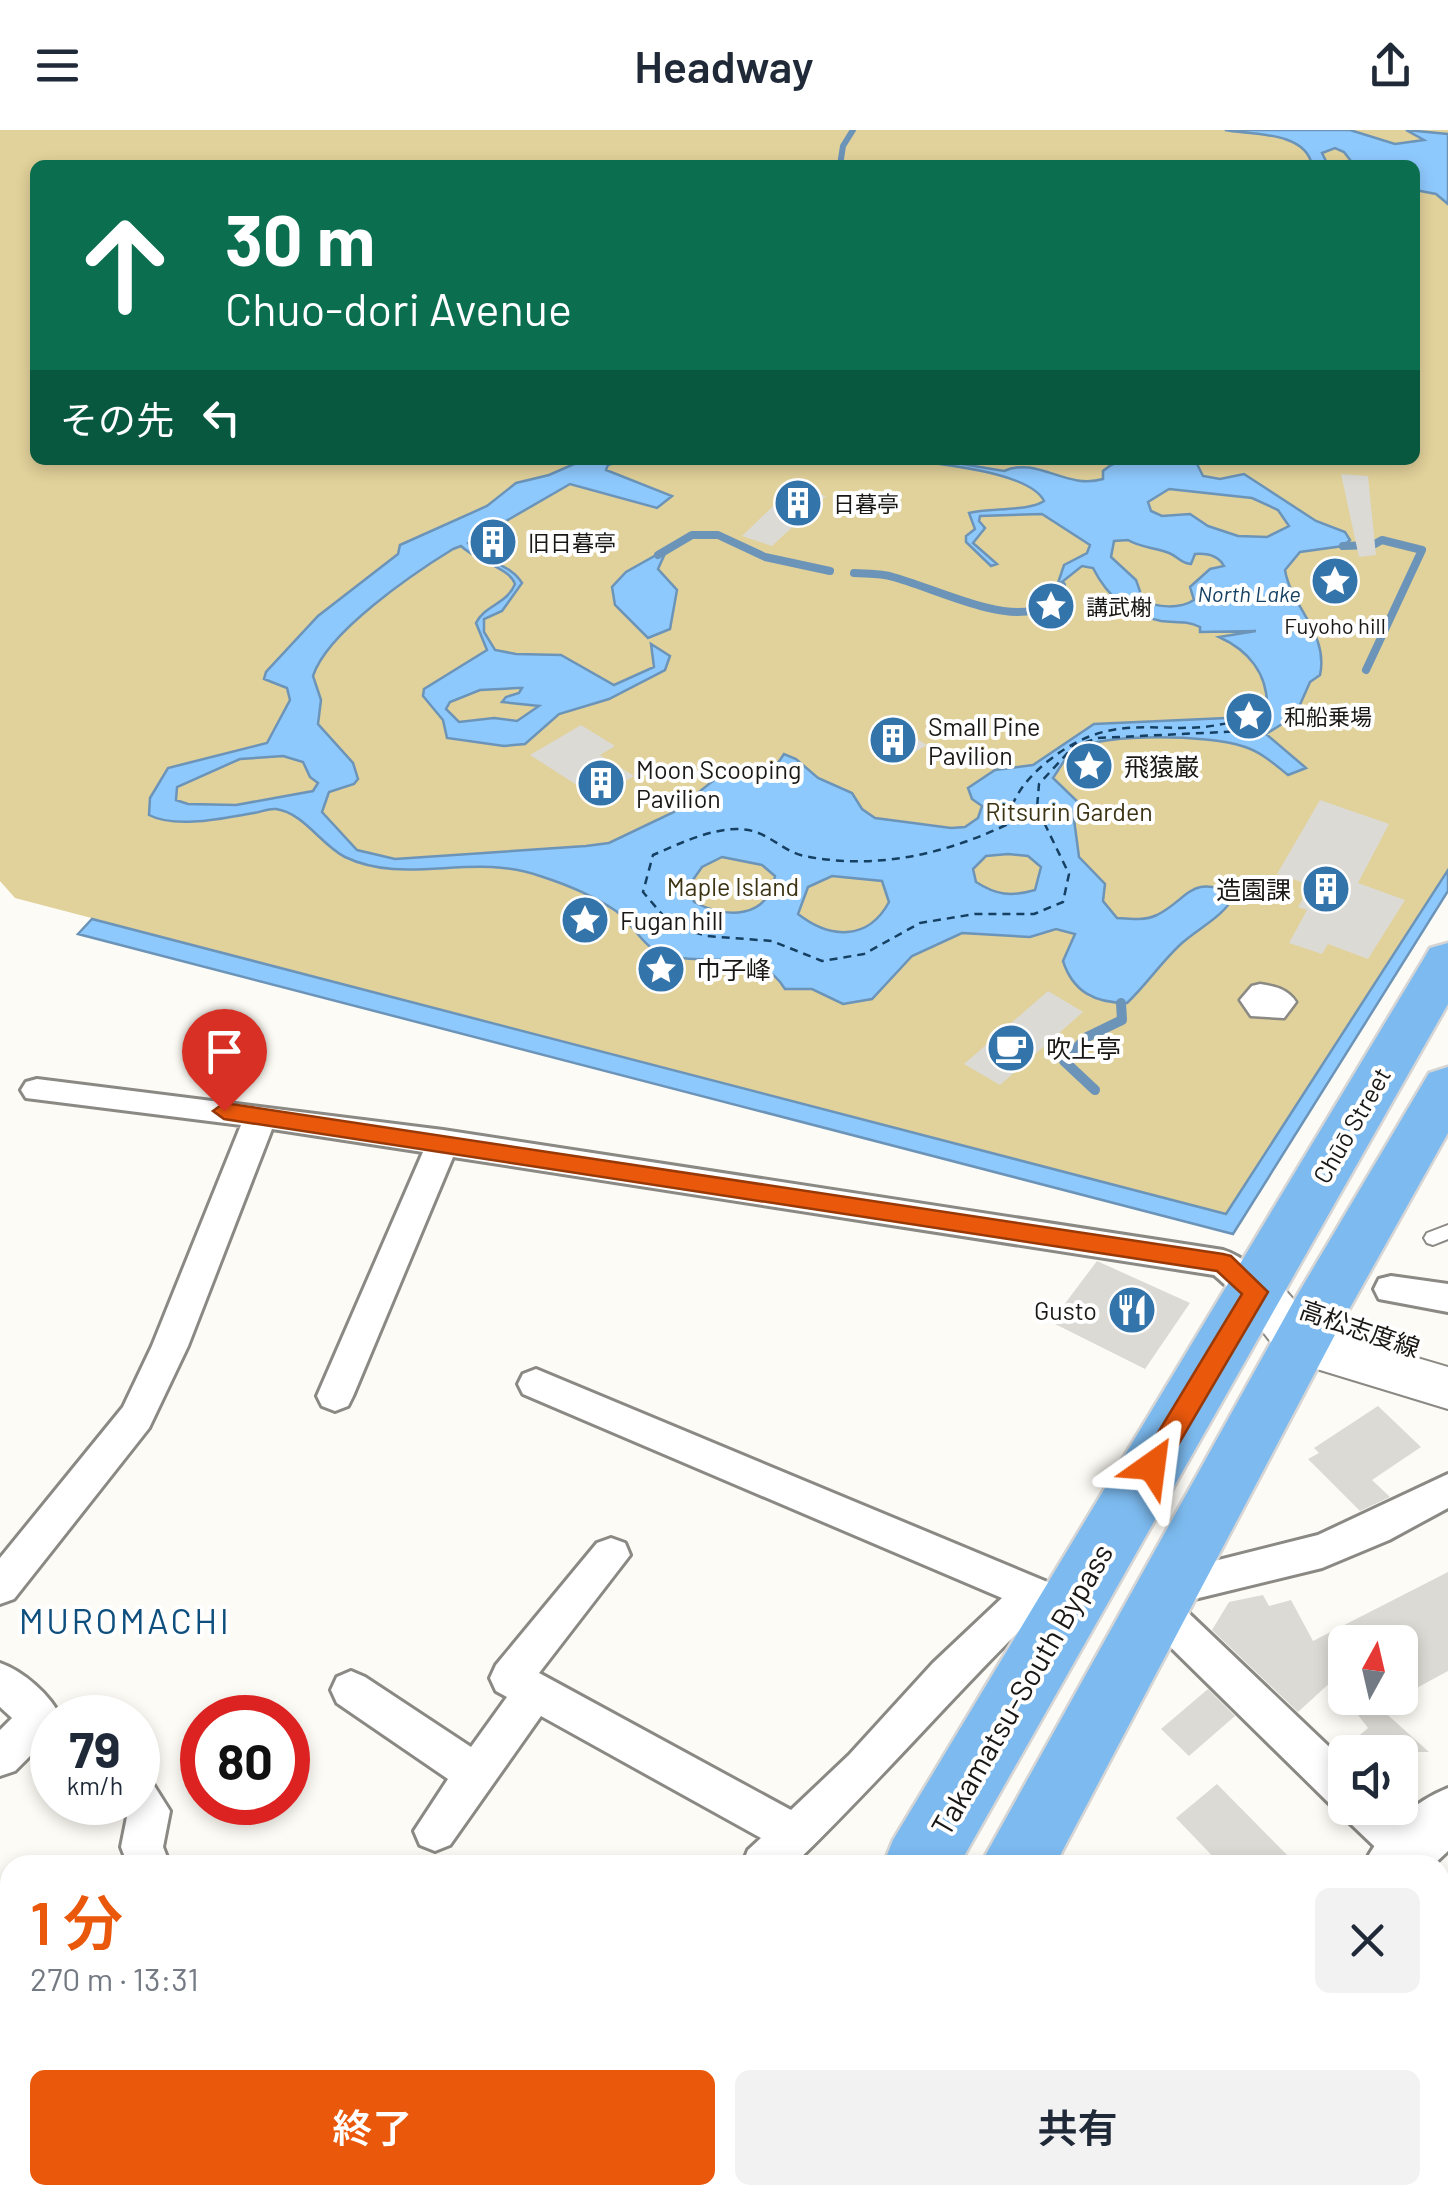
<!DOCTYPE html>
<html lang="ja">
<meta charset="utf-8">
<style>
:root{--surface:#fff;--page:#f2f2f3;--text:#1f2937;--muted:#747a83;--accent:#ea580c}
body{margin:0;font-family:Barlow,"Noto Sans JP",sans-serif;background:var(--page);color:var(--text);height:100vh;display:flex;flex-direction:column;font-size:38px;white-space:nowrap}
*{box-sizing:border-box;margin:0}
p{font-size:32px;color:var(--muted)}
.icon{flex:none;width:55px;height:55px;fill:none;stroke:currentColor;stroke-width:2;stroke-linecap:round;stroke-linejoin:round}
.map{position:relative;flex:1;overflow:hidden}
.details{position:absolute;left:0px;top:1725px;width:1450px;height:350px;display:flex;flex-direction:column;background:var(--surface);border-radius:30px 30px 0 0;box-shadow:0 5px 15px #0003}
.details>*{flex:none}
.top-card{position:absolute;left:30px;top:30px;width:1390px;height:305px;border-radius:15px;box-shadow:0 5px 15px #0003;background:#0b6e4f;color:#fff;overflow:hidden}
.needle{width:65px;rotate:8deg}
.tools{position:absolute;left:1328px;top:1495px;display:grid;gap:20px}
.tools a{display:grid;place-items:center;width:90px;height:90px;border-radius:15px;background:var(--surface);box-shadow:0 5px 15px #0003;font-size:50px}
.speed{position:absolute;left:30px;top:1565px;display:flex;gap:20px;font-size:50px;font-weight:700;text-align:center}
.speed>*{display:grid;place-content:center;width:130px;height:130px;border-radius:50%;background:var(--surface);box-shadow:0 5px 15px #0003;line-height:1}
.speed small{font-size:25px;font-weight:400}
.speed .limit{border:15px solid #d22;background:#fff;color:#111}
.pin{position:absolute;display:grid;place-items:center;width:85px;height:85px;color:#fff;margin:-102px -42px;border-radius:50% 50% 50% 0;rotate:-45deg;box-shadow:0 0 10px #0007}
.pin .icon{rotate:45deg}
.me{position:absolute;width:110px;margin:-55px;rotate:31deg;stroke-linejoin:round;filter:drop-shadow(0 0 8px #0008)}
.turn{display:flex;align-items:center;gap:35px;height:210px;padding:0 30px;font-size:45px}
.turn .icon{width:130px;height:130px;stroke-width:2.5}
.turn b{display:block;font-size:70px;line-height:85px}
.then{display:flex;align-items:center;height:95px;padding:0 30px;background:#0003;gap:20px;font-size:38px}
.round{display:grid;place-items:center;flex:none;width:105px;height:105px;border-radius:15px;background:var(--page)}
.head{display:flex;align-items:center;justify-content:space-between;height:170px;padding:0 30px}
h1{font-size:60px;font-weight:600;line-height:75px;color:var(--accent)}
.button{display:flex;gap:20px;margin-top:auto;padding:20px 30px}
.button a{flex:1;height:115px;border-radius:15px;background:var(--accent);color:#fff;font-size:40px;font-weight:600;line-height:115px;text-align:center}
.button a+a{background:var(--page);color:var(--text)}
header{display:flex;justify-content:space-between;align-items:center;height:130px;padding:0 30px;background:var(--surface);font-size:45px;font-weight:600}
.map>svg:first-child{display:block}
.green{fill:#e1d19a;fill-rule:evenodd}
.water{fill:#8ec9fe;stroke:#6b94b8;stroke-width:2.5;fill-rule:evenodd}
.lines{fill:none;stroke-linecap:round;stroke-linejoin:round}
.stream-far2{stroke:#6b94b8;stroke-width:6}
.stream-far1{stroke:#6b94b8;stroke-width:8}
.stream{stroke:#6b94b8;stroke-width:10}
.ferry{stroke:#154062;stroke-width:2.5;stroke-dasharray:8 6;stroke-linecap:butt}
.building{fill:#dcdad4}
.service-casing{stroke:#8b8984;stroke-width:4}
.pedestrian-casing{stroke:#8b8984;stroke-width:5}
.minor-casing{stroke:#8b8984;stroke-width:6}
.tertiary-casing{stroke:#8b8984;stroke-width:6}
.secondary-casing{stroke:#8b8984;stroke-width:4}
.trunk-casing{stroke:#d6d5d5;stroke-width:5}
.service{fill:#fff;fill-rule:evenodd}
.pedestrian{fill:#fff;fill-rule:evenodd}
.minor{fill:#fff;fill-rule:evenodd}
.tertiary{fill:#fff;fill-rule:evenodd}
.secondary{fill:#fff;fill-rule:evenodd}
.trunk{fill:#7cbaef;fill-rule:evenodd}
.route{fill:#ea580c;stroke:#983908;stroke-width:2.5}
.labels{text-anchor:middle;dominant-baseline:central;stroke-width:8;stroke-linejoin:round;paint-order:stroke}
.far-poi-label{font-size:22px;fill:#191816;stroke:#fff;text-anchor:start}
.far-water-label{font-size:22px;font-style:italic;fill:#154062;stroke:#fff}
.poi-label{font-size:25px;fill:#191816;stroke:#fff;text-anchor:start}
.park-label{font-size:25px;fill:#3c3312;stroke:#fff}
.street-label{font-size:25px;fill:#191816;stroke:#fff}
.near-street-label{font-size:30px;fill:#191816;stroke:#fff}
.near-quarter-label{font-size:35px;letter-spacing:2.5px;fill:#0f4f7e;stroke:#fff}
</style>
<header><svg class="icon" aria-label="menu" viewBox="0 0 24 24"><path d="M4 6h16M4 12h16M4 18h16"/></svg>Headway<svg class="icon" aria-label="share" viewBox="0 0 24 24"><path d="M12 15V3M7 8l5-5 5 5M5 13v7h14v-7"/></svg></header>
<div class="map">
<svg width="1448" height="2075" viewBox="0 0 1448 2075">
<rect width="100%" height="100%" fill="#fdfbf5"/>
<path class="green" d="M0,0H1448V740L1226,1085L15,768L0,751ZM35,35H1415V330H35Z"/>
<path class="water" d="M1225,0H1350L1395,14L1424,10L1406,0L1448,4V74L1436,64L1415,60V35H1354L1344,22L1335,18L1322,23L1328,35H1312C1305,0 1248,5 1225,0Z
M583,330H624L608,335L606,340L672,366L657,378L570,354L468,413C486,434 510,433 522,453L502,481L484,489V502L495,520L516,524L561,525L614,555L654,537L651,514L670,526L665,540L609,569L559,584L525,614L504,616L447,608L443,590L423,566L424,559L487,520L476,493C485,475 507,474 515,454C510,438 476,431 461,416L453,419C414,443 327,502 313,546L321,570L318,594L353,633L358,649L354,654L329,662L322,682L357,720L395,729L586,716L609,713L674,682L724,642L773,640L784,624L796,629L818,648L852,663L862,679L875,688L951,698L965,697L978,688L982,676L972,669L968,658L995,640L1033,635L1094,594L1249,587L1260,584L1267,575C1267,543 1248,520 1219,507L1256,501L1200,502V497C1186,490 1175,493 1161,491C1129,485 1107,466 1093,438L1082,436L1057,456L1064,435L1087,423L1090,415L1042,384L980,386L979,391L985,398L973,413L997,434L991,436L966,412V406L975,399L969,383C990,378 1030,381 1044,371C1030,342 942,335 910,330H938L1004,341C1037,326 1066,360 1103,349V341C1124,321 1168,330 1195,330L1203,346L1220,349L1244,344L1316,391L1345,402L1350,410L1343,416L1300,422L1285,440C1291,477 1329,503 1320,545L1310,552L1295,586L1266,604L1306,638L1288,645C1273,633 1260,621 1242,616C1207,605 1110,603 1078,618C1067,623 1060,638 1053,648L1080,674L1073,682L1079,727L1105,754L1103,771L1117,788C1130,789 1144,791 1157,785C1189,769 1190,743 1235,765C1223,787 1200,797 1182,813C1162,831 1147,854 1127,873C1095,873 1073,862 1063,831L1075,804L1056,799L1030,807L962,803L912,826L872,869L843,874L812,859H785C758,814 701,839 660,823C643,816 631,792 616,781C594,766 565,754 540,746C473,722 405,756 345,727C321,715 304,683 276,679C269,678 261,682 254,683C224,688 176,699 149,685L150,668L168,638L267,613L290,570L287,558L264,549L266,542L318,486L398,424L400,415L487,376L516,353L549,345ZM1169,359L1252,368L1278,380L1289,396L1267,407L1238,406L1208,396L1190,384L1162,386L1151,381L1148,372ZM1128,410C1141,418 1154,417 1169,423C1179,427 1180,433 1191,434L1195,424C1207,423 1218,425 1224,436L1210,439L1190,457L1194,470C1180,479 1157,478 1143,470L1136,450L1111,427L1114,411ZM517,558H522L519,563L506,567L502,572L539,576L517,591L494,588L459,592L446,579L450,572L480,560ZM283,626L303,632L310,647L318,653L313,661L236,675L188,674L176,670L177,657L240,629ZM1008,724L1028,726L1041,737L1035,760C1011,767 996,765 976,752L973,739L986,726ZM722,727L762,735L775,746C768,789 727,789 694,772L690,754L702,737ZM832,746L882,751L889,772C868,811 830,809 798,784L808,757Z
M667,419L658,439L677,460L670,499L648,508L615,475L612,457L626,442Z
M1448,740V761L1233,1104L78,804L92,789L1226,1084Z"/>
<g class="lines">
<path class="stream-far2" d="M840,35L843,16L853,0"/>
<path class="stream-far1" d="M1343,416L1373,415L1382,410L1422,420L1366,540
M658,425L692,405H718L765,427L830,441
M854,443C867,444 880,443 893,447C928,456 999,491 1033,480C1044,476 1053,463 1062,455"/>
<path class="stream" d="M1095,960L1064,931L1087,907L1122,890L1121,873"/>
<path class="ferry" d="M1249,586L1244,601L1098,608L1074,616L1039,654L1037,678L1069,744L1063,772L1034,784H975L920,793L864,824L822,831L772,811L707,806L672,796L643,762L653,725C681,713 725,691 756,702C773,708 786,722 804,726C875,740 942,725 1006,695C1012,667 1026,649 1048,631C1125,570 1171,617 1249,586Z"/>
</g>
<path class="building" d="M1341,344L1368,346L1376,425L1359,427Z
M793,357L826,366L772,416L742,406Z
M581,595L615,616L600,625L634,646L597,668L530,625Z
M898,597L927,615L901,630L870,612Z
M1320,670L1389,694L1358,753L1405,770L1368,829L1328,814L1322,824L1289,813L1307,780L1298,777L1311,755L1277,744Z
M1048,861L1083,882L1000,955L964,934Z
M1097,1131L1190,1173L1145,1239L1051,1192Z
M1378,1276L1421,1317L1372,1350L1390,1367L1360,1381L1308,1329L1319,1323L1314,1318Z
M1448,1442V1541L1400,1567V1512H1345V1568H1369L1429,1622H1340L1368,1598L1332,1551L1298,1582L1212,1500L1229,1472L1263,1465L1269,1476L1291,1470L1313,1511Z
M1208,1559L1235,1586L1189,1626L1161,1599Z
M1217,1654L1297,1735H1221L1176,1688Z"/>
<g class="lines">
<g class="service-casing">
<path id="service" d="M1448,1095V1109L1433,1115L1427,1113L1424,1108L1427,1103Z"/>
</g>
<g class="pedestrian-casing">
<path id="pedestrian" d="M1260,854C1274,856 1288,859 1296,872L1284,888L1251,886L1240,870L1252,856Z"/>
</g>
<g class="minor-casing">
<path id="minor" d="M37,949L443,1000L1223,1120C1242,1126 1264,1143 1273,1161L1268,1171C1245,1178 1231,1159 1214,1145L453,1027L353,1266L348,1276L335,1281L322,1276L317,1266L423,1022L272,999L188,1216L149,1298L14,1469L0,1474V1428L123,1277L152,1216L241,995L26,968L21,960L26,952Z
M1391,1146L1448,1154V1182L1379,1169L1374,1159L1379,1149Z
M536,1239L1081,1466L1087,1478L1081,1490L1067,1495L1021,1499C944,1576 872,1659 793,1735H742L748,1720L761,1708L541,1586L450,1715L435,1721L420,1715L414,1701L448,1649L337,1573L331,1560L337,1547L351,1541L365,1547L471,1617L507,1567L496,1561L490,1548L496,1535L597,1413L611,1408L625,1413L630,1425L539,1543L791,1680L849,1625L933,1533L1002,1468L523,1264L518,1254L523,1244Z
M1448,1344V1378L1389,1410L1322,1438L1178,1473L1345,1632V1678H1393L1423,1705L1429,1720L1423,1735H1394L1349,1692L1344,1679L1330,1674L1144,1491L1138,1479L1144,1467L1152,1464L1150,1458L1155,1446L1318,1405Z
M0,1533C23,1541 51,1565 61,1588H52V1604L15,1641L0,1646V1600L12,1588L0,1577Z
M138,1648L153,1654L170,1681L163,1717L170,1735H128L121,1717L127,1687L119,1672H138Z
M1440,1896L1448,1897V1943L1440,1942Z
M116,2065H171L167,2075H112Z
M238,2065H287L291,2075H242Z
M397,2065H451L447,2075H393Z"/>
</g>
<g class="tertiary-casing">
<path id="tertiary" d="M1448,1658V1721L1433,1735H1364C1378,1702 1415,1671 1448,1658Z
M993,2065H1062L1058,2075H989Z"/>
</g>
<g class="secondary-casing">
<path id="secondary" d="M1256,1141L1274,1147L1319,1199L1448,1237V1279L1284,1229L1231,1161L1238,1147Z"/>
</g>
<g class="trunk-casing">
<path id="trunk" d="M1448,813V874L959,1735H883L893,1710L1423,830L1430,818Z
M1448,937V1003L1337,1201L1055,1735H980L1295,1169L1429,943Z
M688,2065H769L765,2075H684Z
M793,2065H875L871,2075H789Z"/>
</g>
<use href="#service" class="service"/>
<use href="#pedestrian" class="pedestrian"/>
<use href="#minor" class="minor"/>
<use href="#tertiary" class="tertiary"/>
<use href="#secondary" class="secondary"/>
<use href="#trunk" class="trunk"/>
</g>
<path class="route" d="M224,973L1223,1124L1231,1126L1268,1162L1161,1344L1152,1347L1142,1344L1139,1336L1142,1329L1242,1164L1217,1141L224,989L213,981Z"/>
<defs>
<g id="building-disc" transform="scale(2.5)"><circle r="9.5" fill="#3374aa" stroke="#fff"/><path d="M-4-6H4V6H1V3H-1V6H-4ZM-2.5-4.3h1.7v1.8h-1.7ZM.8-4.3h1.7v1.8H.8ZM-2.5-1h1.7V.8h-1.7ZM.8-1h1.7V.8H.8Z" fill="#fff"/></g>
<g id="sight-disc" transform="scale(2.5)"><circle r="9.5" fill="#3374aa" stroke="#fff"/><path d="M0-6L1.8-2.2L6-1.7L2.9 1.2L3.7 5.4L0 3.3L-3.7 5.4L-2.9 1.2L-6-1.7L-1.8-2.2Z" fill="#fff"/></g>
<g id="cafe-disc" transform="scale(2.5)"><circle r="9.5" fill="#3374aa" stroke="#fff"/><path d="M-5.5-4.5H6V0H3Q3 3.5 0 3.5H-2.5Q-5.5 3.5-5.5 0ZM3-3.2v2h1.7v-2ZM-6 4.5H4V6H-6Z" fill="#fff"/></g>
<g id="restaurant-disc" transform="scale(2.5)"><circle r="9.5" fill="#3374aa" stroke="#fff"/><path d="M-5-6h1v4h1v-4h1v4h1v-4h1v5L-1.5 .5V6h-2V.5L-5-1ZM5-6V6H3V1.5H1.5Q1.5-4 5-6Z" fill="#fff"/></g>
</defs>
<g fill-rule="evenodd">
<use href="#building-disc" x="798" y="373"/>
<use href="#building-disc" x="493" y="412"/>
<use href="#sight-disc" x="1335" y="451"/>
<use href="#sight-disc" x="1051" y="476"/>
<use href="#sight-disc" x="1249" y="586"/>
<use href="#building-disc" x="893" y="610"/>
<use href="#sight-disc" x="1089" y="636"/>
<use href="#building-disc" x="601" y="653"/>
<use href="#building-disc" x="1326" y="759"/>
<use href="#sight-disc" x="585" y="790"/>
<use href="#sight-disc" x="661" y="839"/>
<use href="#cafe-disc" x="1011" y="918"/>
<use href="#restaurant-disc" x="1132" y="1180"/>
</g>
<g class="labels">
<g class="far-poi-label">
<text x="833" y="373">日暮亭</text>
<text x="528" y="412">旧日暮亭</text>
<text x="1086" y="476">講武榭</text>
<text x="1335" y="495" text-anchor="middle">Fuyoho hill</text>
<text x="1284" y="586">和船乗場</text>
</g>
<g class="far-water-label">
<text x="1249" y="463">North Lake</text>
</g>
<g class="poi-label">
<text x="928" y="596">Small Pine<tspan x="928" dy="29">Pavilion</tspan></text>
<text x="1124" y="636">飛猿巌</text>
<text x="636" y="639">Moon Scooping<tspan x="636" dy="29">Pavilion</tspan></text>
<text x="1291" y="759" text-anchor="end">造園課</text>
<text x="620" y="790">Fugan hill</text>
<text x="696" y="839">巾子峰</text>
<text x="1046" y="918">吹上亭</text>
<text x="1097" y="1180" text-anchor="end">Gusto</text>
</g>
<g class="park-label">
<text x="1069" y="681">Ritsurin Garden</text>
<text x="733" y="756">Maple Island</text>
</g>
<g class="street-label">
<text transform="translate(1351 995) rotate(-60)">Chūō Street</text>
<text transform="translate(1360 1198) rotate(19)">高松志度線</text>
</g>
<g class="near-street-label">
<text transform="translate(1021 1559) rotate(-60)">Takamatsu-South Bypass</text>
</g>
<g class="near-quarter-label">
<text x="125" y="1490">MUROMACHI</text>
</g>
</g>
</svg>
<div class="tools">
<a><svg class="needle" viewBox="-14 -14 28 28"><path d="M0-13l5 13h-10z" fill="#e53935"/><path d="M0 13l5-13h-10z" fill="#747a83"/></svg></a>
<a><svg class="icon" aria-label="sound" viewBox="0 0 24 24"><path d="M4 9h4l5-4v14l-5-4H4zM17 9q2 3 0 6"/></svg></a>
</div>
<div class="speed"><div>79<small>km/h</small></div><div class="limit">80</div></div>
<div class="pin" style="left:224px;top:981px;background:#d93025"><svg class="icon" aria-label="arrive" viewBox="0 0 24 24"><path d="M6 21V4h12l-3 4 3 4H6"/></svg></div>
<svg class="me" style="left:1152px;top:1336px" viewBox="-20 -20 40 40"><path d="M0-17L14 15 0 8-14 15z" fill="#ea580c" stroke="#fff" stroke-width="4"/></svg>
<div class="top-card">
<div class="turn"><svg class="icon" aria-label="ahead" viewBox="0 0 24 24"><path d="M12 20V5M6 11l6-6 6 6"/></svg><div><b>30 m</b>Chuo-dori Avenue</div></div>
<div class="then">その先<svg class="icon" aria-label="left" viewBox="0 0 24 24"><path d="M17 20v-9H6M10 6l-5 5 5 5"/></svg></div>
</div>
<section class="details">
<div class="head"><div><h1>1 分</h1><p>270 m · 13:31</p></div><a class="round"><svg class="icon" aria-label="close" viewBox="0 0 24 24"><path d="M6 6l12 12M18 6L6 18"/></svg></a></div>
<div class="button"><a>終了</a><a>共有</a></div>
</section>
</div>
